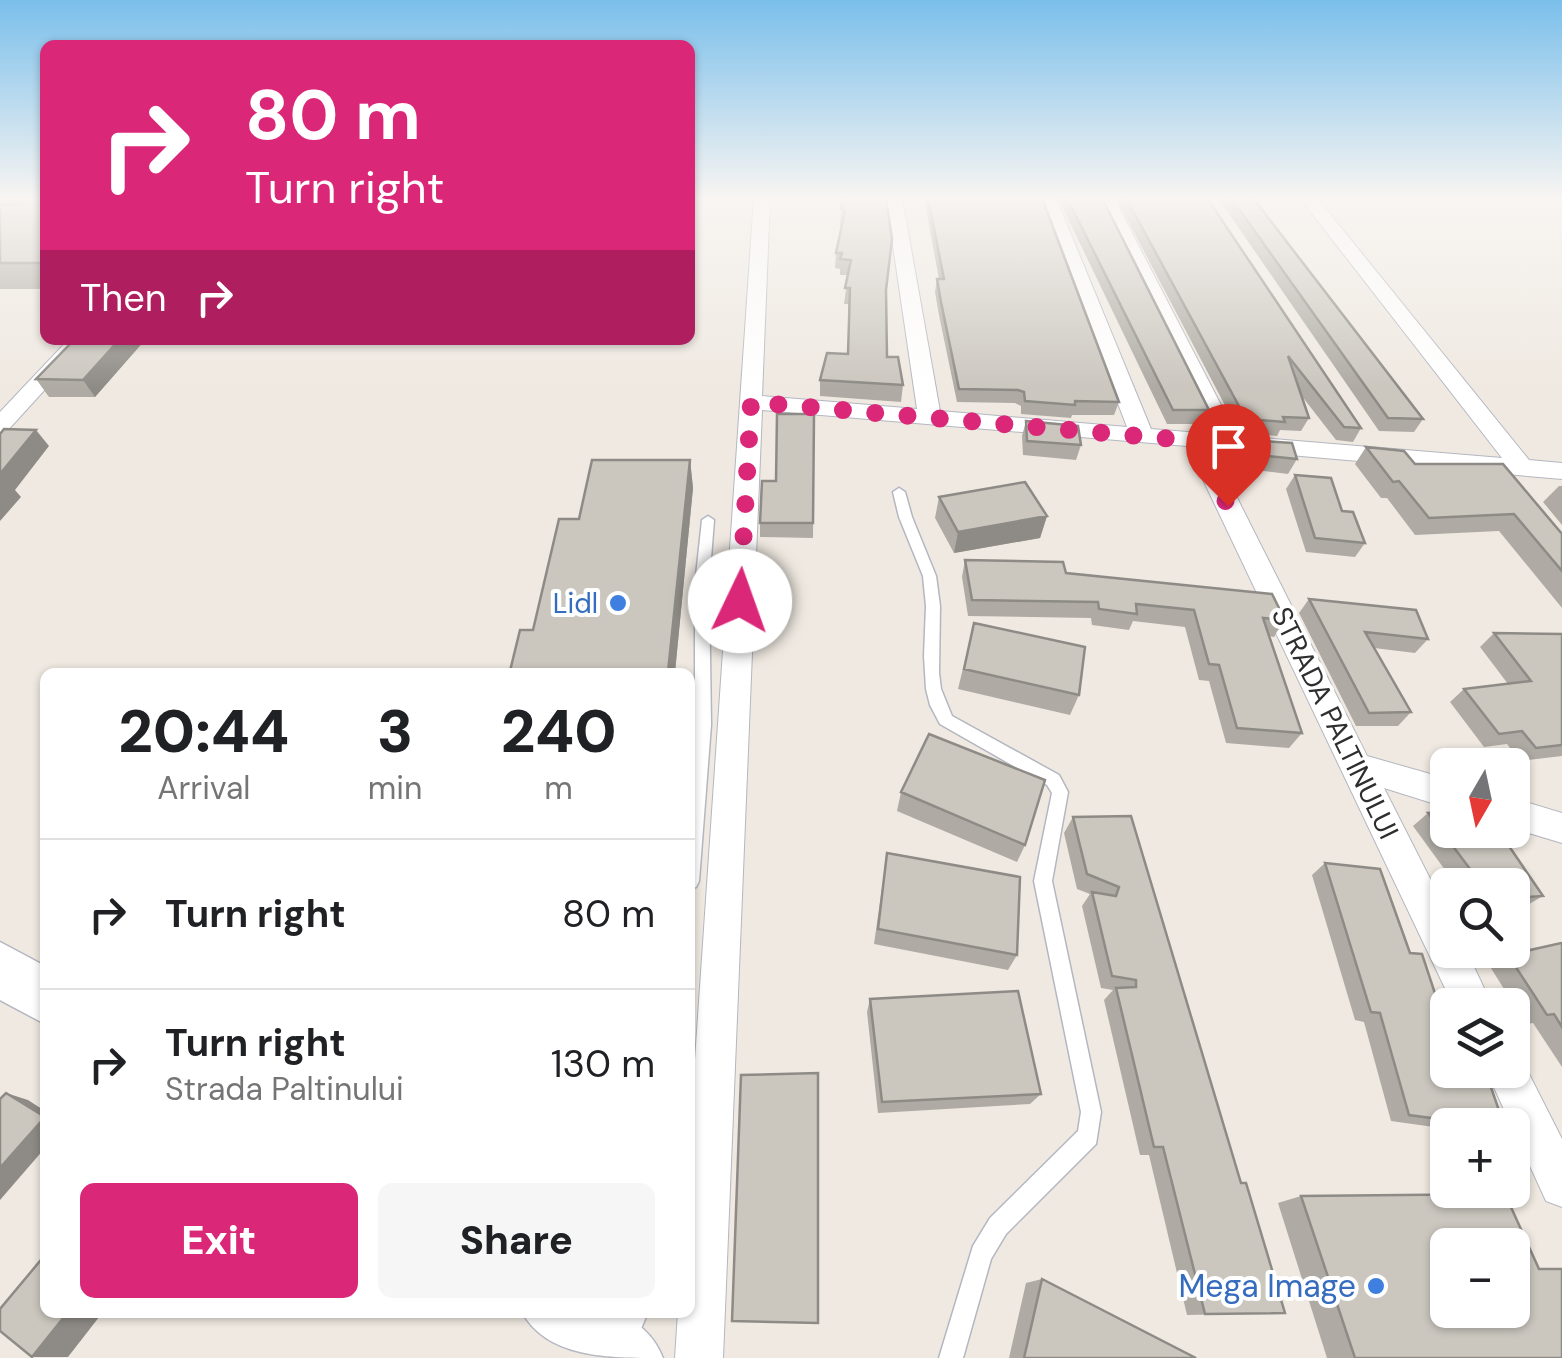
<!DOCTYPE html>
<meta charset="utf-8">
<style>
:root{--surface:#fff;--page:#f6f6f6;--text:#202124;--muted:#757577;--line:#e0e0e0;--accent:#db2777}
body{margin:0;font-family:"DM Sans",sans-serif;background:var(--page);color:var(--text);height:100vh;display:flex;flex-direction:column;font-size:38px;white-space:nowrap}
*{box-sizing:border-box;margin:0}
p{font-size:32px;color:var(--muted)}
.icon{flex:none;width:55px;height:55px;fill:none;stroke:currentColor;stroke-width:2;stroke-linecap:round;stroke-linejoin:round}
.map{position:relative;flex:1;overflow:hidden}
.panel{position:absolute;left:40px;top:668px;width:655px;height:650px;display:flex;flex-direction:column;background:var(--surface);border-radius:15px;box-shadow:0 2px 8px #0004}
.panel>*{flex:none}
.banner{position:absolute;left:40px;top:40px;width:655px;height:305px;border-radius:15px;box-shadow:0 2px 8px #0004;background:#db2777;color:#fff;overflow:hidden}
.needle{width:65px;rotate:189deg}
.controls{position:absolute;left:1430px;top:748px;display:grid;gap:20px}
.controls a{display:grid;place-items:center;width:100px;height:100px;border-radius:15px;background:var(--surface);box-shadow:0 2px 8px #0004;font-size:50px}
.pin{position:absolute;display:grid;place-items:center;width:85px;height:85px;color:#fff;margin:-102px -42px;border-radius:50% 50% 50% 0;rotate:-45deg;box-shadow:0 0 10px #0007}
.pin .icon{rotate:45deg}
.me{position:absolute;width:110px;margin:-55px;rotate:3deg;stroke-linejoin:round;filter:drop-shadow(0 0 8px #0008)}
.turn{display:flex;align-items:center;gap:35px;height:210px;padding:0 40px;font-size:45px}
.turn .icon{width:130px;height:130px;stroke-width:2.5}
.turn b{display:block;font-size:70px;line-height:85px}
.then{display:flex;align-items:center;height:95px;padding:0 40px;background:#0003;gap:20px;font-size:38px}
.eta{display:flex;justify-content:space-evenly;align-items:center;height:170px;text-align:center}
.eta b{font-size:60px;font-weight:800;line-height:70px}
.cta{display:flex;gap:20px;margin-top:auto;padding:20px 40px}
.cta a{flex:1;height:115px;border-radius:15px;background:var(--accent);color:#fff;font-size:40px;font-weight:800;line-height:115px;text-align:center}
.cta a+a{background:var(--page);color:var(--text)}
ul{padding:0;list-style:none}
li{display:flex;align-items:center;gap:30px;height:150px;padding:0 40px;border-top:2px solid var(--line)}
li div{flex:1}
li b{display:block;font-size:38px}
li em{font-style:normal}
.map>svg:first-child{display:block}
.lines{fill:none;stroke-linecap:round;stroke-linejoin:round}
.service-casing{stroke:#b4b7c1;stroke-width:3}
.minor-casing{stroke:#b4b7c1;stroke-width:2}
.secondary-casing{stroke:#b4b7c1;stroke-width:3}
.service{fill:#fff;fill-rule:evenodd}
.minor{fill:#fff;fill-rule:evenodd}
.secondary{fill:#fff;fill-rule:evenodd}
.wall{fill:#afaba4}
.shaded-wall{fill:#8e8b86}
.building{fill:#cbc7bf;stroke:#8e8b86;stroke-width:2.5;fill-rule:evenodd}
.route{stroke:#db2777;stroke-width:18;stroke-dasharray:0 32.4}
.shop-dot{fill:#3f7fe0;stroke:#fff;stroke-width:4}
.labels{text-anchor:middle;dominant-baseline:central;stroke-width:8;stroke-linejoin:round;paint-order:stroke}
.shop-label{font-size:28px;fill:#366cbe;stroke:#fff;text-anchor:end}
.street-label{font-size:28px;fill:#2e2e2e;stroke:#fff}
.near-shop-label{font-size:32px;fill:#366cbe;stroke:#fff;text-anchor:end}
</style>
<div class="map">
<svg width="1562" height="1358" viewBox="0 0 1562 1358">
<rect width="100%" height="100%" fill="#efe9e1"/>
<g class="lines">
<g class="service-casing">
<path id="service" d="M899,488L905,492L912,517L936,576L940,606L939,673L941,689L952,716L1059,775L1068,792L1052,881L1101,1112L1096,1144L1006,1234L991,1259L963,1358H939L973,1246L990,1218L1078,1131L1081,1112L1034,881L1052,793L1047,785L940,724L930,705L926,689L924,656L926,606L923,576L899,517L893,492Z
M708,516L714,520L709,585L711,725L699,881L696,887L690,889V782L695,725V585L702,520Z
M624,1312H648L633,1348L624,1351L615,1348L612,1339Z"/>
</g>
<g class="minor-casing">
<path id="minor" d="M754,198H770L762,396L917,409L886,198H902L940,411L1127,427L1039,198H1056L1151,429L1212,434L1097,198H1114L1237,436L1502,458L1300,198H1317L1529,460L1562,463V479L1212,448L1367,756L1448,779V808L1384,788L1448,914V950H1466L1492,1005H1453L1187,446L762,410L723,1358H675L678,1312H690V1133Z
M68,340H90L8,430L0,432V412Z
M1512,798L1562,813V843L1512,828Z
M1512,1052L1520,1056L1562,1139V1207L1546,1201L1486,1070H1512Z"/>
</g>
<g class="secondary-casing">
<path id="secondary" d="M0,942L45,966V1024L0,1000Z
M522,1312C577,1312 638,1297 663,1358C608,1358 547,1358 522,1312Z"/>
</g>
<use href="#service" class="service"/>
<use href="#minor" class="minor"/>
<use href="#secondary" class="secondary"/>
</g>
<path class="wall" d="M0,198H45V289H0Z
M840,198H886L887,357L903,385L901,402L820,396V380L848,354V304H844L848,275H840V269L835,268L836,253L842,225H840L842,203L840,202Z
M924,198H1042L1119,402L1114,415H1072L1071,418L1021,414V406L1015,403L957,402L939,315L935,292L937,279H939Z
M1058,198H1102L1209,410L1203,424H1167Z
M1116,198H1207L1361,428L1353,442L1336,440L1301,395L1309,418L1301,431L1280,430L1277,436L1239,432Z
M1218,198H1253L1423,419L1414,432L1379,431Z
M74,340H145L95,397H49L36,379Z
M814,414L813,538L760,537V523L776,481Z
M1026,421L1081,445L1076,460L1023,455L1022,436Z
M1236,439L1297,459L1288,474L1231,467L1228,453Z
M1366,447L1415,464L1562,534V608L1499,531L1415,535L1387,498H1381L1355,464Z
M690,460L693,488L675,672H510L533,630L579,519Z
M1295,475L1342,511L1365,543L1355,557L1306,552L1286,489Z
M1559,486H1562V525L1543,502Z
M939,497L1047,516L1040,538L954,553L935,518Z
M965,560L1066,573L1285,620L1274,637L1269,636L1302,733L1289,748L1226,743L1209,681L1199,680L1185,627L1133,621L1129,630L1092,625L1091,618L968,616L962,577Z
M1309,599L1428,639L1415,653L1374,648L1411,712L1398,726H1356L1299,613Z
M974,623L1079,695L1070,715L958,689Z
M1494,633L1562,634V756L1520,761L1507,744L1484,747L1450,702L1464,689L1508,684L1480,647Z
M901,792L1025,845L1017,862L897,811Z
M1428,813L1543,896L1524,907L1512,908V885H1456L1413,826Z
M1131,816L1241,1183L1285,1313L1187,1315L1149,1155H1140L1104,1000L1113,990L1101,988L1082,906L1090,894L1077,889L1064,833L1073,817Z
M887,853L1017,955L1008,970L874,944Z
M1325,863L1448,1070L1504,1125H1448V1129L1391,1121L1364,1022L1355,1020L1312,875Z
M1562,944V1067L1533,1023L1526,1024L1489,965L1508,955Z
M870,999L1041,1094L1030,1104L878,1113L867,1012Z
M1301,1196L1539,1269L1562,1358H1327L1278,1203Z
M1042,1279L1196,1358H1009L1026,1283Z"/>
<path class="shaded-wall" d="M119,340H145L95,397L83,380Z
M36,430L49,446L15,490L21,497L0,521V474Z
M690,460L693,488L675,672H668Z
M1047,516L1040,538L954,553L958,532Z
M6,1093L28,1100L45,1111V1148L0,1200V1168Z
M68,1312H103L68,1357H32Z"/>
<path class="building" d="M30,198H45V263H0V205H17Z
M843,198H886L892,239L886,290L887,357H898L903,385L820,380L827,353L848,354L850,288H845L851,260L840,259L842,253H836L845,210L841,209Z
M928,198H1042L1119,402L1075,401V405L1025,401L1024,392L1018,390L959,389L941,302L937,279H944Z
M1067,198H1102L1209,410H1173Z
M1126,198H1207L1361,428L1344,427L1288,356L1309,418L1283,417L1285,422L1246,419Z
M1231,198H1253L1423,419L1388,418Z
M74,340H119L83,380L36,379Z
M777,414H814L813,523H760L762,481H776Z
M1026,421L1078,426L1081,445L1027,441Z
M4,429L36,430L0,474V434Z
M1236,439L1292,443L1297,459L1239,453Z
M1366,447L1404,451L1415,464H1503L1562,534V571L1514,514L1429,518L1399,481L1393,482Z
M592,460H690L668,672L510,671L520,630H533L559,519H579Z
M1295,475L1331,478L1342,511L1353,512L1365,543L1315,538Z
M1025,482L1047,516L958,532L939,497Z
M965,560L1063,562L1066,573L1272,594L1285,620L1263,618L1302,733L1237,728L1219,665L1209,664L1194,610L1136,604L1137,614L1099,609L1098,602L972,600Z
M1309,599L1416,610L1428,639L1365,632L1411,712L1369,713Z
M974,623L1085,647L1079,695L964,669Z
M1494,633L1562,634V745L1536,748L1522,731L1499,734L1464,689L1531,681Z
M929,734L1045,780L1025,845L901,792Z
M1448,812V830H1498L1543,896L1512,898V885H1496L1490,876L1476,877L1428,813Z
M1131,816L1241,1183H1246L1285,1313L1205,1314L1163,1147H1154L1116,988L1136,987V980L1112,976L1092,892L1116,896L1119,887L1087,874L1073,817Z
M887,853L1020,877L1017,955L878,929Z
M1325,863L1380,869L1410,953L1422,954L1448,1033V1070H1485L1504,1125H1484L1409,1115L1380,1013L1371,1012Z
M1561,943L1562,944V1027L1554,1014L1547,1015L1508,955Z
M1018,991L1041,1094L882,1102L870,999Z
M818,1073V1323L732,1321L741,1075Z
M6,1093L45,1117L0,1168V1099Z
M1505,1194L1539,1269H1562V1358H1355L1301,1196ZM1448,1245H1512V1310H1448Z
M45,1255V1312H68L32,1357L0,1331V1309Z
M1042,1279L1196,1358H1024Z"/>
<linearGradient id="sky" x2="0" y2="1"><stop stop-color="#7abfeb"/><stop offset="0.51" stop-color="#f8f5f2"/><stop offset="1" stop-color="#f8f5f2" stop-opacity="0"/></linearGradient>
<rect width="1562" height="388" fill="url(#sky)"/>
<g class="lines">
<path class="route" d="M740,601L751,402L1196,441L1228,506"/>
</g>
<g class="shop-dot">
<circle cx="618" cy="603" r="10"/>
<circle cx="1376" cy="1286" r="10"/>
</g>
<g class="labels">
<g class="shop-label">
<text x="598" y="603">Lidl</text>
</g>
<g class="street-label">
<text transform="translate(1335 723) rotate(64)">STRADA PALTINULUI</text>
</g>
<g class="near-shop-label">
<text x="1356" y="1286">Mega Image</text>
</g>
</g>
</svg>
<div class="controls">
<a><svg class="needle" viewBox="-14 -14 28 28"><path d="M0-13l5 13h-10z" fill="#e53935"/><path d="M0 13l5-13h-10z" fill="#757577"/></svg></a>
<a><svg class="icon" aria-label="search" viewBox="0 0 24 24"><circle cx="10" cy="10" r="6"/><path d="M15 15l6 6"/></svg></a>
<a><svg class="icon" aria-label="layers" viewBox="0 0 24 24"><path d="M12 4l9 5-9 5-9-5zM3 14l9 5 9-5"/></svg></a>
<a>+</a>
<a>−</a>
</div>
<div class="pin" style="left:1228px;top:506px;background:#d93025"><svg class="icon" aria-label="arrive" viewBox="0 0 24 24"><path d="M6 21V4h12l-3 4 3 4H6"/></svg></div>
<svg class="me" style="left:740px;top:601px" viewBox="-20 -20 40 40"><circle r="19" fill="#fff"/><path d="M0-13L10 11 0 6-10 11z" fill="#db2777"/></svg>
<div class="banner">
<div class="turn"><svg class="icon" aria-label="right" viewBox="0 0 24 24"><path d="M7 20v-9h11M14 6l5 5-5 5"/></svg><div><b>80 m</b>Turn right</div></div>
<div class="then">Then<svg class="icon" aria-label="right" viewBox="0 0 24 24"><path d="M7 20v-9h11M14 6l5 5-5 5"/></svg></div>
</div>
<section class="panel">
<div class="eta">
<div><b>20:44</b><p>Arrival</p></div>
<div><b>3</b><p>min</p></div>
<div><b>240</b><p>m</p></div>
</div>
<ul>
<li><svg class="icon" aria-label="right" viewBox="0 0 24 24"><path d="M7 20v-9h11M14 6l5 5-5 5"/></svg><div><b>Turn right</b></div><em>80 m</em></li>
<li><svg class="icon" aria-label="right" viewBox="0 0 24 24"><path d="M7 20v-9h11M14 6l5 5-5 5"/></svg><div><b>Turn right</b><p>Strada Paltinului</p></div><em>130 m</em></li>
</ul>
<div class="cta"><a>Exit</a><a>Share</a></div>
</section>
</div>
